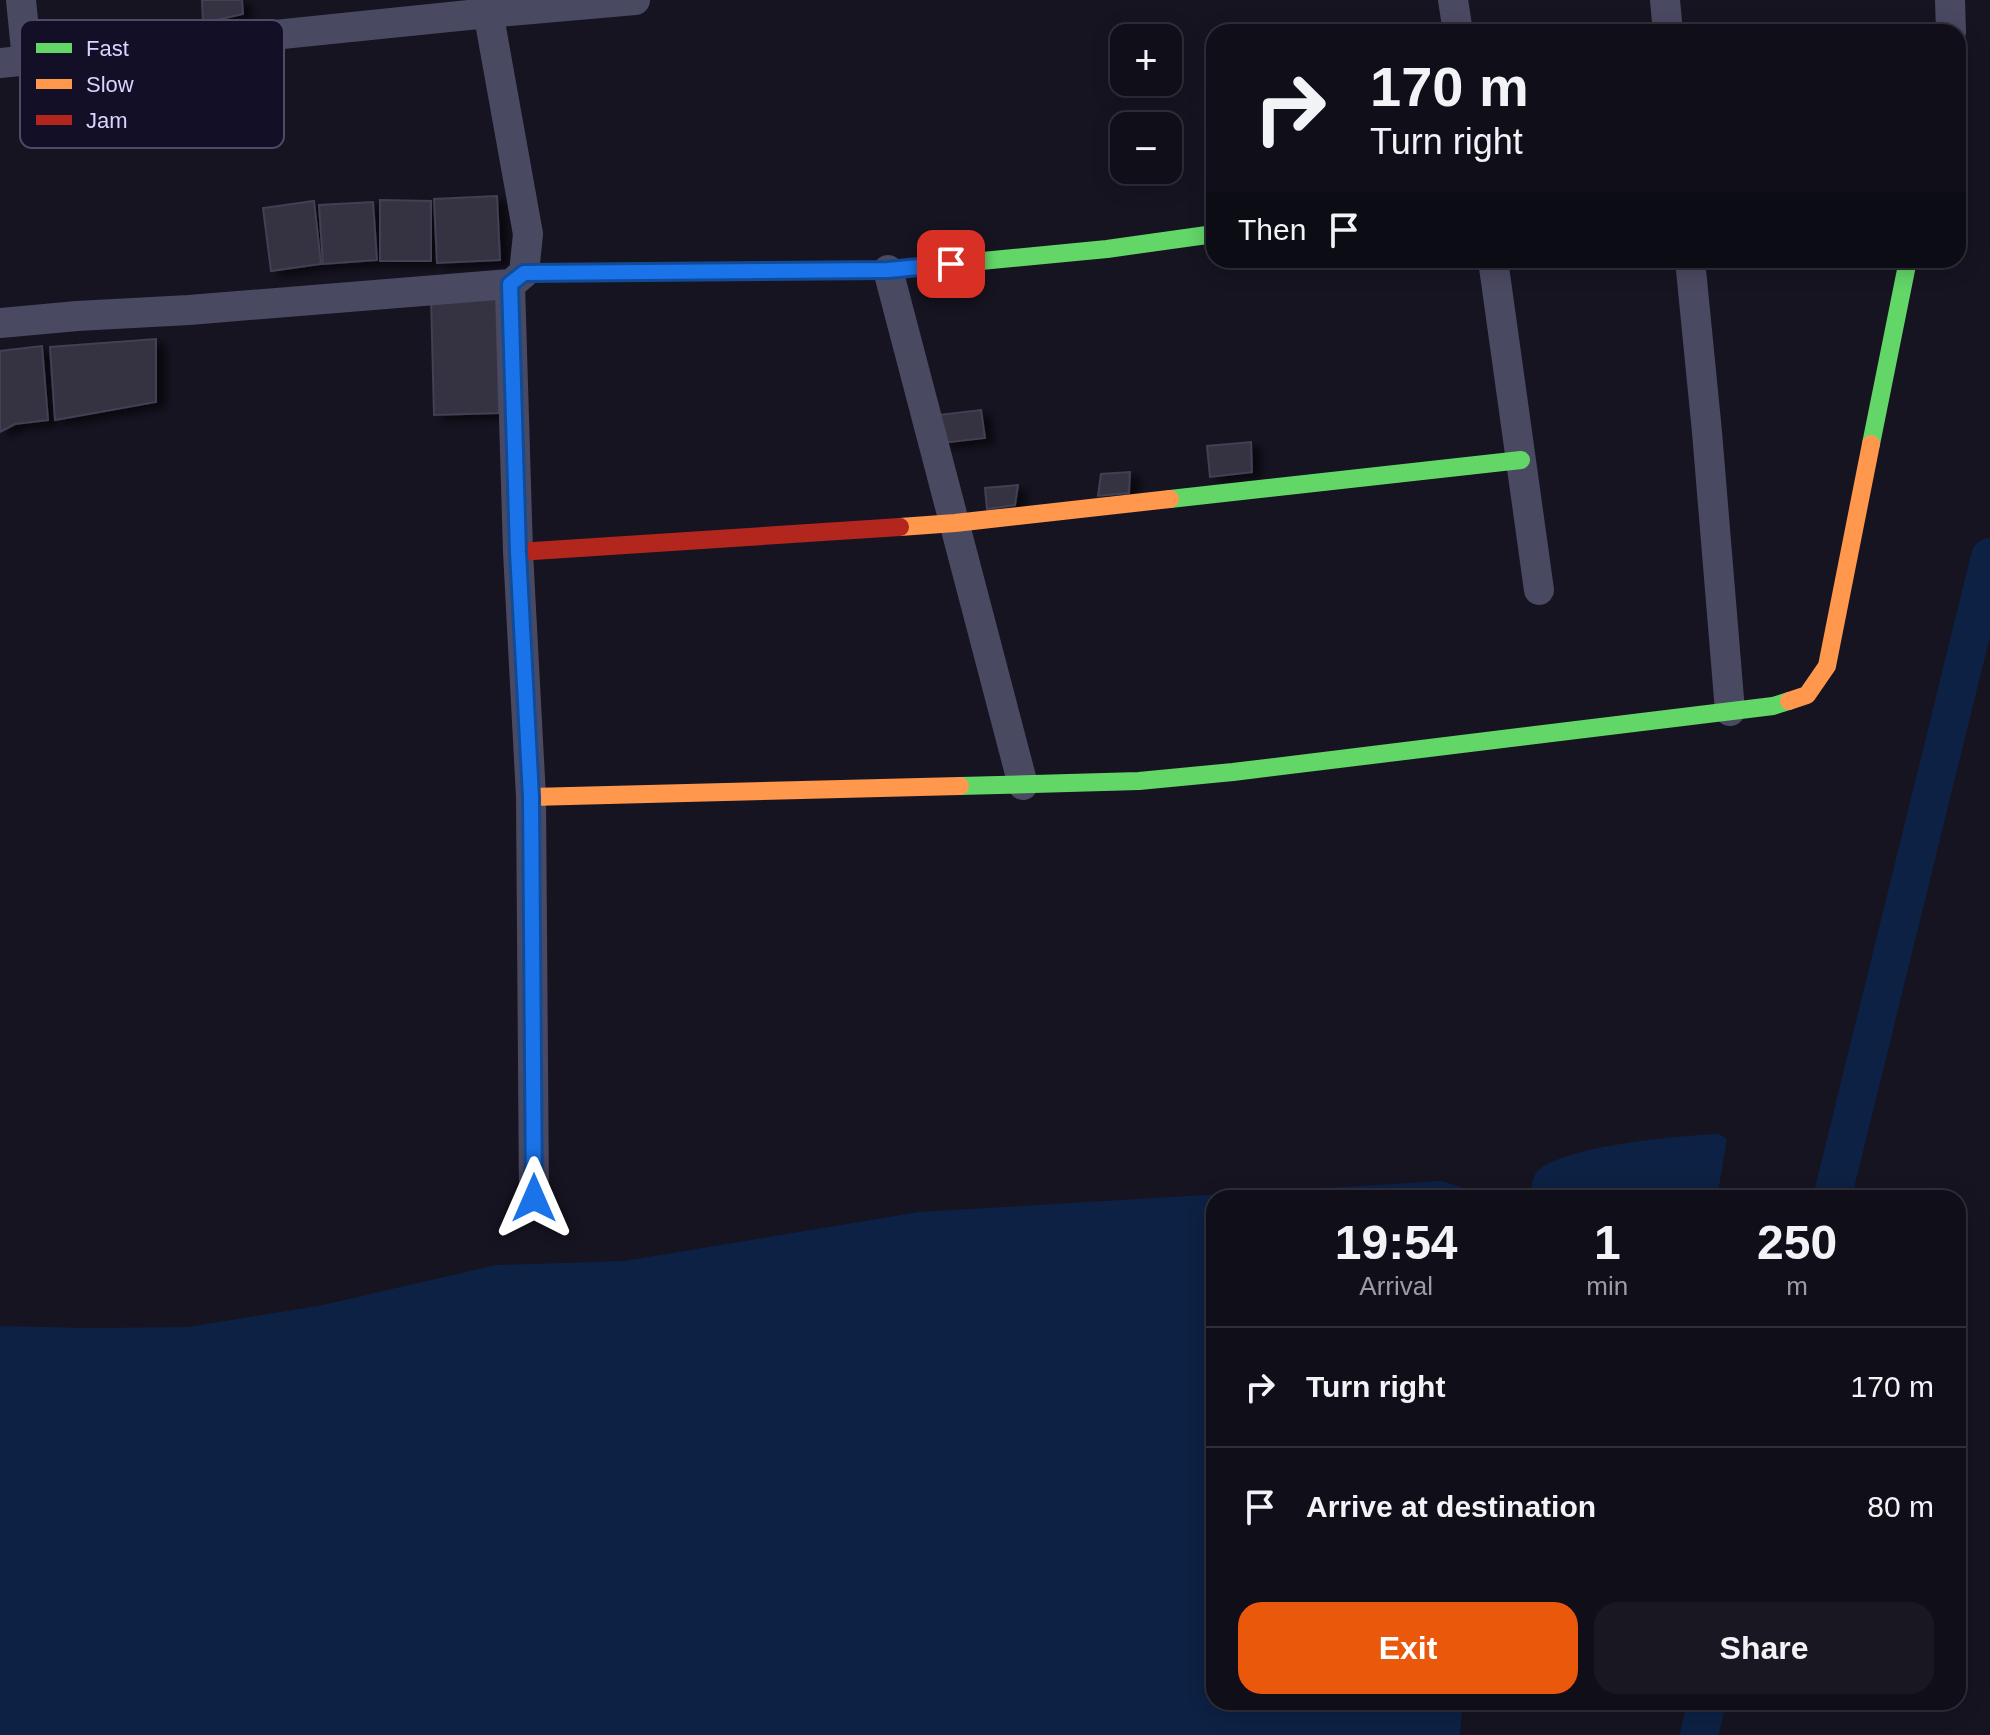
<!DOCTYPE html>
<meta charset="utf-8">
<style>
:root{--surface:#100f19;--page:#191822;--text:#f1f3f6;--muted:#9c9ca2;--line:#302f38;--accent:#ea580c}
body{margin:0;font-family:Helvetica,sans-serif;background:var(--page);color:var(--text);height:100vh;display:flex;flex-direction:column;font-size:30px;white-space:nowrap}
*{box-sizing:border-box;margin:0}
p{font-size:26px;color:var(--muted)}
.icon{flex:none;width:44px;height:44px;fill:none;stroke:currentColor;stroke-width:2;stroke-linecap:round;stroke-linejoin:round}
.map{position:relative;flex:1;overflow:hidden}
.side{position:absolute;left:1206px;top:1190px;width:760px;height:520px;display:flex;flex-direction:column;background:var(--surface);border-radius:24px;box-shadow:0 4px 20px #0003,0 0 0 2px var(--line)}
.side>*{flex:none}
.hud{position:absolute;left:1206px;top:24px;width:760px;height:244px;border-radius:24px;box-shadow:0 4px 20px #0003,0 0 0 2px var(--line);background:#100f19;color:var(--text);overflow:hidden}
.tools{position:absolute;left:1110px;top:24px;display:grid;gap:16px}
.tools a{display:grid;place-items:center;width:72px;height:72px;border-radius:16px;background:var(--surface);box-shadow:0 4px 20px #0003,0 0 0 2px var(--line);font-size:40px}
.pin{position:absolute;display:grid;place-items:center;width:68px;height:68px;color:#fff;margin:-34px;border-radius:16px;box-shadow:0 4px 12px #0006}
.me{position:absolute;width:88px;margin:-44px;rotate:0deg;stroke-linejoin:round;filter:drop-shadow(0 0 6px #0008)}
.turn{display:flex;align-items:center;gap:28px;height:168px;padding:0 32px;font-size:36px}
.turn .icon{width:104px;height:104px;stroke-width:2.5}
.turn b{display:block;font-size:56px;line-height:68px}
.then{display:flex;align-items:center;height:76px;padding:0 32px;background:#0003;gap:16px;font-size:30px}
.eta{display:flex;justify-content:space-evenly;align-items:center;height:136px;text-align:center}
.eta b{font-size:48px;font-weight:800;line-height:56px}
.primary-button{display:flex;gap:16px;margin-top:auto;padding:16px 32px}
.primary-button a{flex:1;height:92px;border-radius:24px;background:var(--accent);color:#fff;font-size:32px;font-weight:800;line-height:92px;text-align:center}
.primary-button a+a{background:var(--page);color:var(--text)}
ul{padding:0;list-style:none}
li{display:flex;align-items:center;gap:24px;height:120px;padding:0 32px;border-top:2px solid var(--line)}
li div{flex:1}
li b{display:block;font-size:30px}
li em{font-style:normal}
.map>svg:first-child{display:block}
.water{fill:#0d2144}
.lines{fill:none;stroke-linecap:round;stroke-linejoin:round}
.canal{stroke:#0d2144;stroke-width:38}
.building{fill:#343243;stroke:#433f54;stroke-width:2;filter:url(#shadow)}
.street{stroke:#4a4962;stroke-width:30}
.fast{stroke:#63d668;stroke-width:18}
.slow{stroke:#ff974d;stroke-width:18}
.jam{stroke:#b3261e;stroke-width:18}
.route-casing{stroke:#114b97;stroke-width:20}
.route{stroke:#1a73e8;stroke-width:14}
.key{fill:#130f26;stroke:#4e4a67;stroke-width:2}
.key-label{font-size:22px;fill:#d9d4ff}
</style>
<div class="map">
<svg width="1990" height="1735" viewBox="0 0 1990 1735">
<defs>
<filter id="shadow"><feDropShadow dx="9" dy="5" stdDeviation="4" flood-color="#0009"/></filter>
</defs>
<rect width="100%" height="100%" fill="#161421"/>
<path class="water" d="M1719,1134L1727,1139L1717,1198H1532C1532,1190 1531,1180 1536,1173C1557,1146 1684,1135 1719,1134Z
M1442,1181L1473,1191L1475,1198H1214V1702H1463L1460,1735H0V1326L89,1328L187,1327L318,1306L496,1265L624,1261L919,1212Z"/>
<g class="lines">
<path class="canal" d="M1832,1198L1990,557
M1699,1735L1707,1702"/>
</g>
<path class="building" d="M202,0H242L243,14L203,23Z
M497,196L500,260L437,263L434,199Z
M380,200L431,201V261H380Z
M314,201L321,264L271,271L263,208Z
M373,202L377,260L323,264L319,205Z
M496,294L499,413L434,415L431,296Z
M156,339V402L55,420L50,347Z
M42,346L48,420L15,424L0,432V351Z
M981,410L985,438L942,443L938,415Z
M1251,442L1252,472L1210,477L1207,446Z
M1130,472L1129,493L1098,496L1101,474Z
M1018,485L1015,505L987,509L985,488Z"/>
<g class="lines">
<path class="street" d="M21,0L27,60
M486,0L528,234L524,273L511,284
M1453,0L1458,32
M1665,0L1668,32
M1950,0L1951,32
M0,63L488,13L635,0
M1493,260L1539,590
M1690,260L1707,432L1730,711
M888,270L1023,785
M510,284L518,552L531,797L534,1198
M0,323L77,316L189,310L510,284"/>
<path class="fast" d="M524,273L888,270L1107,249L1214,234
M1871,444L1908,260
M1170,499L1521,460
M960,786L1139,781L1233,772L1773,706L1789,701"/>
<path class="slow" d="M900,527L955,523L1170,499
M1789,701L1807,695L1827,666L1871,444
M531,797L960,786"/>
<path class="jam" d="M518,552L900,527"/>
</g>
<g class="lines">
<g class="route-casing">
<path id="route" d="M534,1198L531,797L518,552L510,284L524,273L888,270L951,264"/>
</g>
<use href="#route" class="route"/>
</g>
<rect x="20" y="20" width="264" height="128" rx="12" class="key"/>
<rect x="36" y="43" width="36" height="10" fill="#63d668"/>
<rect x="36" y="79" width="36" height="10" fill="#ff974d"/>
<rect x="36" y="115" width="36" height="10" fill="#b3261e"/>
<g class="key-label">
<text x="86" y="56">Fast</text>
<text x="86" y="92">Slow</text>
<text x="86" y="128">Jam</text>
</g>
</svg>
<div class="tools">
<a>+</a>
<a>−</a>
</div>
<div class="pin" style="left:951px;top:264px;background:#d93025"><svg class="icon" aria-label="arrive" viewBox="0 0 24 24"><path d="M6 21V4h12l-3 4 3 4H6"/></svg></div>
<svg class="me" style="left:534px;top:1198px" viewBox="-20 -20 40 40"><path d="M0-17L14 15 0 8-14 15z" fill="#1a73e8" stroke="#fff" stroke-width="4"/></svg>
<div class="hud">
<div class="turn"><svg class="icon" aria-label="right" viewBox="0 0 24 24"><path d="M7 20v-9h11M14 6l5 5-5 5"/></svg><div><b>170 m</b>Turn right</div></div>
<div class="then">Then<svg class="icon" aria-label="arrive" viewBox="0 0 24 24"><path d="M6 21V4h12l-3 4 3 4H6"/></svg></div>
</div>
<section class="side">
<div class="eta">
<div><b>19:54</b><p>Arrival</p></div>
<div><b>1</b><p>min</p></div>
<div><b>250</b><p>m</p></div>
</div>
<ul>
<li><svg class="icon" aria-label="right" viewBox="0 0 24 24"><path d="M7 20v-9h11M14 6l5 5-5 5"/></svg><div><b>Turn right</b></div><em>170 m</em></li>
<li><svg class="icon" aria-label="arrive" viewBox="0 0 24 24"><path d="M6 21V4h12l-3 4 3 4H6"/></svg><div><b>Arrive at destination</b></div><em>80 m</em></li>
</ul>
<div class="primary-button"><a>Exit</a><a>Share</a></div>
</section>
</div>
